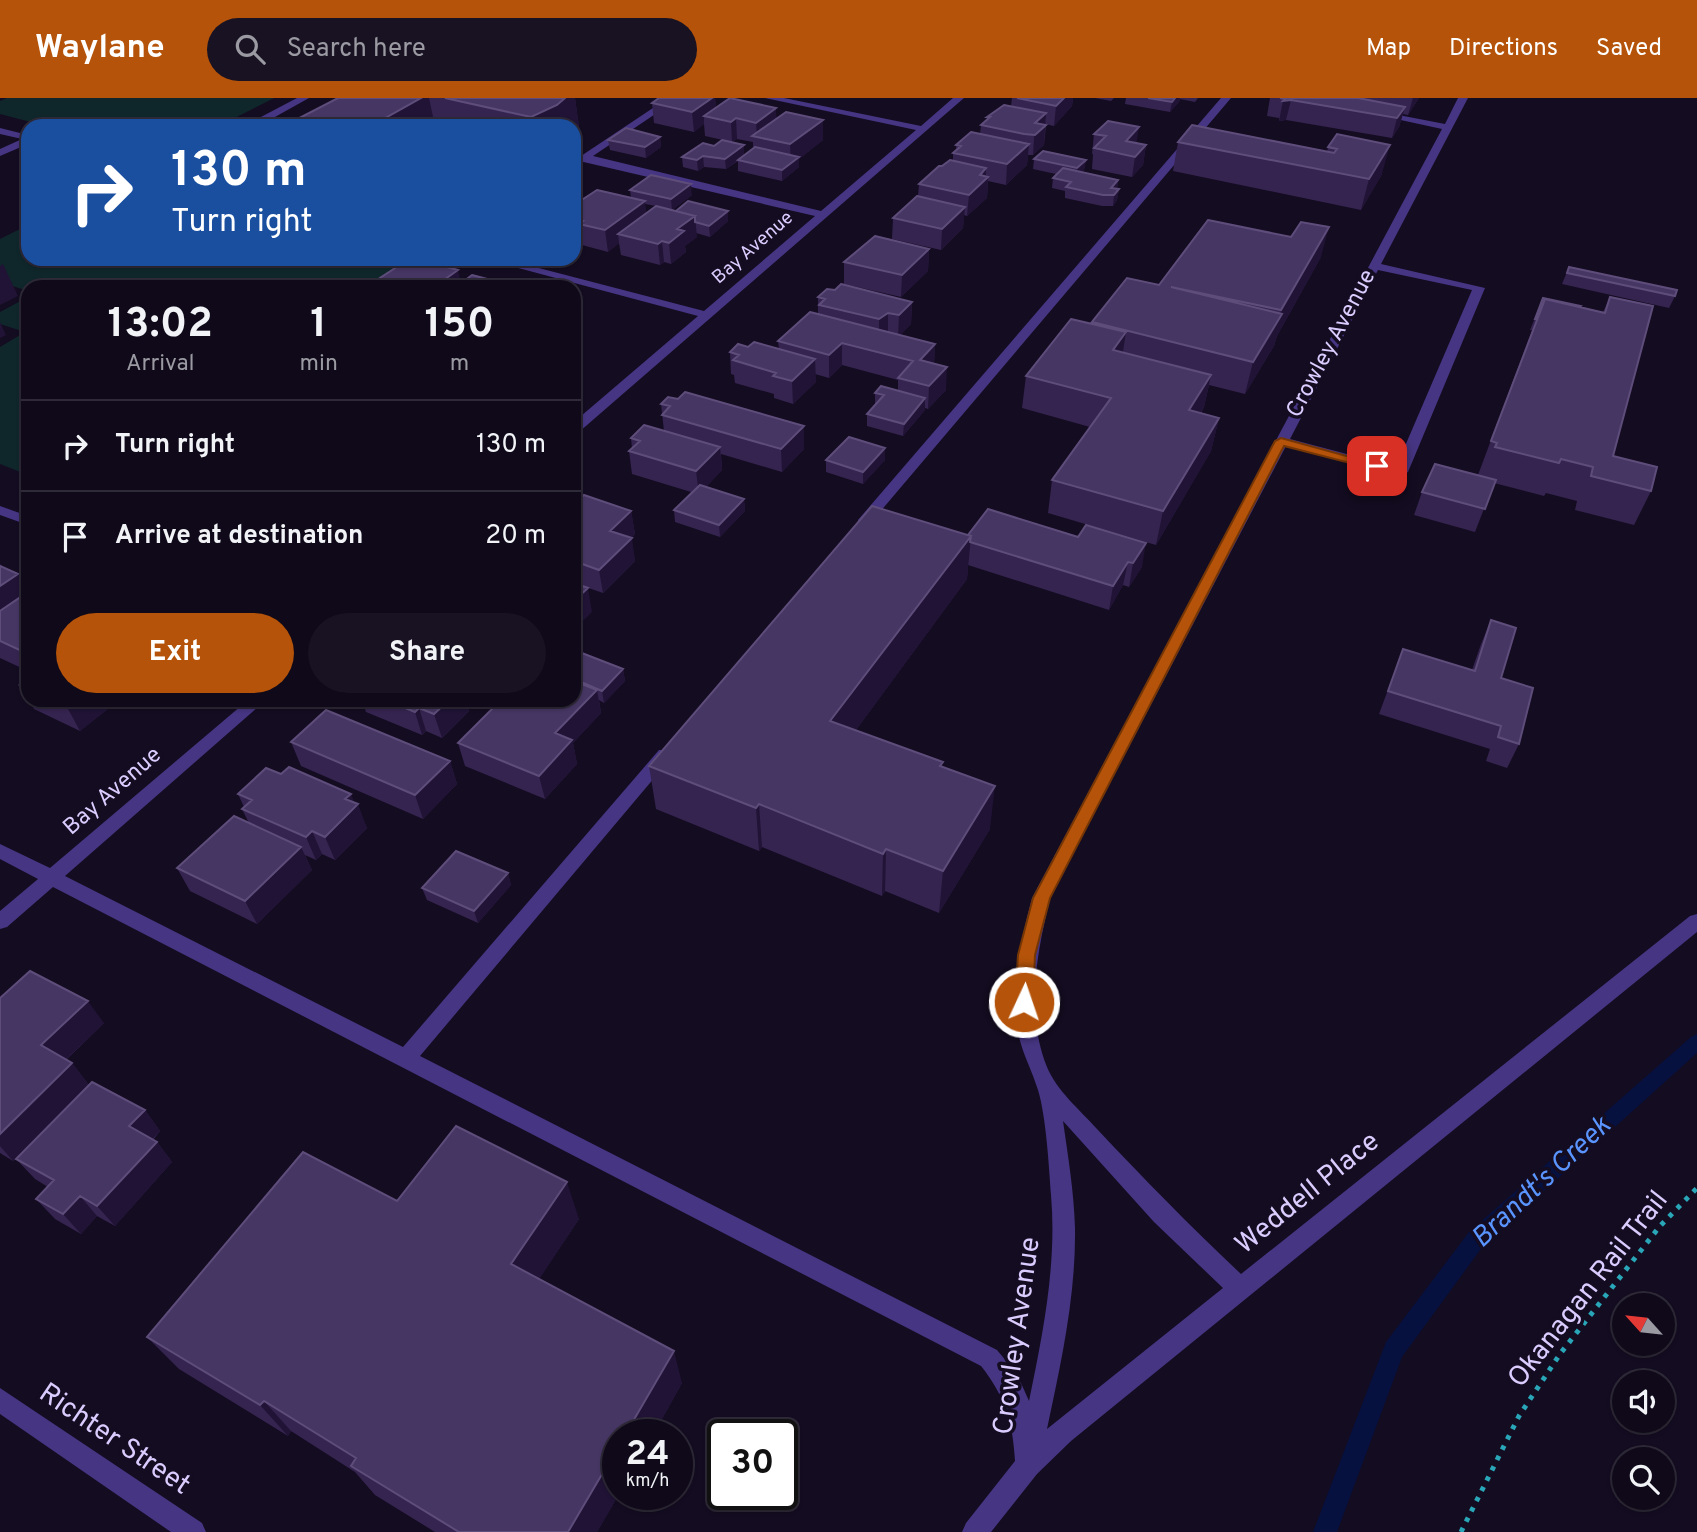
<!DOCTYPE html>
<style>
:root{--surface:#0f0919;--page:#181222;--text:#f1f3f6;--muted:#9b9aa2;--line:#2f2a38;--accent:#b45309}
body{margin:0;font-family:Overpass,sans-serif;background:var(--page);color:var(--text);height:100vh;display:flex;flex-direction:column;font-size:26px;white-space:nowrap}
*{box-sizing:border-box;margin:0}
p{font-size:23px;color:var(--muted)}
.icon{flex:none;width:38px;height:38px;fill:none;stroke:currentColor;stroke-width:2;stroke-linecap:round;stroke-linejoin:round}
.map{position:relative;flex:1;overflow:hidden}
.panel{position:absolute;left:21px;top:182px;width:560px;height:427px;display:flex;flex-direction:column;background:var(--surface);border-radius:21px;box-shadow:0 2px 5px #0004,0 0 0 2px var(--line)}
.panel>*{flex:none}
.banner{position:absolute;left:21px;top:21px;width:560px;height:147px;border-radius:21px;box-shadow:0 2px 5px #0004,0 0 0 2px var(--line);background:#1a4fa0;color:#fff;overflow:hidden}
.needle{width:46px;rotate:297deg}
.controls{position:absolute;left:1612px;top:1195px;display:grid;gap:14px}
.controls a{display:grid;place-items:center;width:63px;height:63px;border-radius:50%;background:var(--surface);box-shadow:0 2px 5px #0004,0 0 0 2px var(--line);font-size:35px}
.speed{position:absolute;left:602px;top:1321px;display:flex;gap:14px;font-size:35px;font-weight:700;text-align:center}
.speed>*{display:grid;place-content:center;width:91px;height:91px;border-radius:50%;background:var(--surface);box-shadow:0 2px 5px #0004,0 0 0 2px var(--line);line-height:1}
.speed small{font-size:18px;font-weight:400}
.speed .limit{border:4px solid #111;border-radius:10px;background:#fff;color:#111}
.pin{position:absolute;display:grid;place-items:center;width:60px;height:60px;color:#fff;margin:-30px;border-radius:14px;box-shadow:0 4px 10px #0006}
.me{position:absolute;width:77px;margin:-38px;rotate:3deg;stroke-linejoin:round;filter:drop-shadow(0 0 5px #0008)}
.turn{display:flex;align-items:center;gap:24px;height:147px;padding:0 35px;font-size:32px}
.turn .icon{width:91px;height:91px;stroke-width:2.5}
.turn b{display:block;font-size:49px;line-height:60px}
.eta{display:flex;justify-content:space-evenly;align-items:center;height:119px;text-align:center}
.eta b{font-size:42px;font-weight:700;line-height:49px}
.primary-button{display:flex;gap:14px;margin-top:auto;padding:14px 35px}
.primary-button a{flex:1;height:80px;border-radius:42px;background:var(--accent);color:#fff;font-size:28px;font-weight:700;line-height:80px;text-align:center}
.primary-button a+a{background:var(--page);color:var(--text)}
ul{padding:0;list-style:none}
li{display:flex;align-items:center;gap:21px;height:91px;padding:0 35px;border-top:2px solid var(--line)}
li div{flex:1}
li b{display:block;font-size:26px}
li em{font-style:normal}
header{display:flex;align-items:center;gap:42px;box-sizing:border-box;height:98px;padding:0 35px;background:var(--accent);color:#fff}
header strong{font-size:33px}
nav{display:flex;gap:38px;margin-inline-start:auto;font-size:24px}
.search{width:490px;height:63px;background:var(--page);display:flex;align-items:center;gap:18px;box-sizing:border-box;padding:0 24px;border-radius:38px;color:var(--muted);font-size:26px}
.map>svg:first-child{display:block}
.green{fill:#0f272b}
.lines{fill:none;stroke-linecap:round;stroke-linejoin:round}
.stream{fill:#07113f;fill-rule:evenodd}
.path{stroke:#29a6b7;stroke-width:5;stroke-dasharray:4.5 7;stroke-linecap:butt}
.minor{fill:#463582;fill-rule:evenodd}
.wall{fill:#352450;fill-rule:evenodd}
.shaded-wall{fill:#201335}
.building{fill:#463663;stroke:#5e4d7b;stroke-width:2}
.route{fill:#b45309;stroke:#753606;stroke-width:2}
.labels{text-anchor:middle;dominant-baseline:central;stroke-width:7;stroke-linejoin:round;paint-order:stroke}
.far-street-label{font-size:19px;fill:#dbccff;stroke:#140c21}
.street-label{font-size:23px;fill:#dbccff;stroke:#140c21}
.near-water-label{font-size:28px;font-style:italic;fill:#5a95ff;stroke:#140c21}
.near-street-label{font-size:28px;fill:#dbccff;stroke:#140c21}
</style>
<header>
<strong>Waylane</strong>
<div class="search"><svg class="icon" aria-label="search" viewBox="0 0 24 24"><circle cx="10" cy="10" r="6"/><path d="M15 15l6 6"/></svg>Search here</div>
<nav><a>Map</a><a>Directions</a><a>Saved</a></nav>
</header>
<div class="map">
<svg width="1697" height="1434" viewBox="0 0 1697 1434">
<rect width="100%" height="100%" fill="#140c21"/>
<path class="green" d="M7,0H274L219,28H46L0,16V3Z
M28,127V161H401L420,166L385,189H28V193L0,184V141Z
M28,199V377L0,366V249L25,234L0,226V214Z"/>
<g class="lines">
<path class="stream" d="M1697,936V955L1483,1148L1402,1259L1337,1434H1313L1386,1244L1469,1134L1691,939Z"/>
<path class="path" d="M1461,1434L1519,1318L1560,1256L1660,1128L1697,1090"/>
<path class="minor" d="M297,0H309L266,24L264,28H254L259,20Z
M668,0H679L593,58L821,113L916,32L765,0H784L921,28L953,0H964L579,334L574,335V324L698,218L485,161H504L704,213L815,118L575,62Z
M1221,0H1231L868,428H858V422Z
M1458,0H1468L1381,166L1485,190L1408,374L1401,378L1286,348L1050,800C1037,855 1025,914 1047,969C1057,993 1080,1012 1097,1031C1144,1081 1191,1129 1241,1176L1690,818L1697,816V834L1071,1343L1037,1376L991,1434H962L966,1425L1015,1363C1013,1325 1005,1298 981,1268L53,789L7,829L0,831V813L38,781L0,761V746L50,770L248,602H266L65,778L403,949L659,652H671L673,656L671,660L420,958L997,1252L1017,1276L1029,1303C1043,1235 1057,1166 1051,1097C1049,1069 1046,1018 1038,992C1030,966 1019,951 1016,921C1012,880 1022,839 1032,800L1442,31L1373,16L1378,13L1445,26ZM1378,172L1472,192L1396,369L1290,341ZM1063,1023L1154,1124L1223,1190L1047,1331C1061,1265 1076,1198 1075,1130C1074,1094 1068,1058 1063,1023Z
M0,30L28,37V46L0,58V51L22,41L0,36Z
M0,408L28,418V427L0,417Z
M0,1290L202,1425L206,1434H171L0,1316Z"/>
</g>
<path class="wall" d="M338,0H575L579,29L284,28Z
M715,0L716,10L777,20L823,22V42L799,61V69L782,83L738,73V63L726,71L704,69L698,73L683,69L682,59L714,48L744,47V57L753,51V44L737,41L732,44L705,38L704,26L694,34L654,25L652,5Z
M1012,0H1073L1072,8L1054,28L1045,26L1046,27L1044,47L1033,57H1028L1027,67L1006,87L988,83L987,100L967,118L964,117L963,130L941,152L892,141L893,120L918,98L919,86L942,68L953,63V55L956,53V47L980,36L981,27L987,21V19L1011,8Z
M1095,0H1114L1111,3Z
M1126,0H1198L1195,4L1180,1L1179,4L1170,14L1125,6Z
M1270,0H1419L1408,17L1403,16L1399,29L1392,40L1286,22L1279,23V20L1267,18Z
M1094,36L1146,47L1143,67L1132,79L1092,71L1093,56H1092Z
M1337,36L1382,76L1361,112L1173,73L1178,44L1327,54L1328,49Z
M660,39L661,49L646,60L610,52L608,42Z
M1034,61L1086,62L1084,72L1082,74L1118,82L1117,91H1119L1117,102L1113,108H1102L1065,100V93L1052,90L1053,80L1056,76L1033,71Z
M630,92L692,97L672,112L728,123L710,139L696,135L697,139L685,148L686,154L671,166L664,164L660,167L621,157L619,145L608,154L582,147L581,143L574,141V107L631,100ZM645,106L656,108L646,115Z
M929,151L928,173L901,199L844,186V164Z
M1321,159L1277,238L1274,248L1245,296L1209,287L1204,309L1201,315L1219,320L1211,353L1156,447L1048,415L1052,382L1090,329L1022,310L1026,278L1091,226L1092,224L1159,187Z
M1569,169L1675,198L1669,210L1562,186Z
M377,182L461,185L495,183V185L508,189H379Z
M835,192L912,204L911,226L900,237L935,246L934,266L946,292L928,311L925,310V312L903,338L867,328V316L876,307H875V295L898,293V282L842,267L829,280L815,276L816,284L793,306L774,300V296L735,285L734,277L731,276L730,254L748,249L779,251L778,243L818,216V199Z
M1610,199L1613,358L1651,393L1634,427L1575,412L1577,403L1546,395L1544,398L1494,385L1475,434L1414,417L1422,394L1483,379L1478,377L1532,232H1530L1543,200L1603,214Z
M661,306L804,328V351L782,374L721,356L722,372L706,389L744,401L745,413L720,439L675,424L674,412L691,394L632,376L629,353L632,350L631,340L664,333Z
M885,350V362L863,386L826,374V362Z
M574,406L631,413L635,436L631,440L635,463L603,495L574,485Z
M988,411L1142,469L1129,489L1123,487L1109,512L968,467L967,481L856,632L942,669L990,731L939,815L885,793L882,798L762,749L759,753L656,711L649,668L968,437Z
M0,466L28,493V573L0,560Z
M1491,522L1501,580L1519,646L1507,670L1486,663L1490,651L1379,616L1403,551L1472,572L1481,546Z
M574,552L623,571L625,583L604,605L599,602L601,615L573,645L577,666L545,701L465,668L458,645L574,602Z
M28,582V601L20,587Z
M29,602H119L80,633L34,611Z
M362,602H466L469,613L442,640L426,633L422,637L366,614Z
M291,644L450,663L457,686L423,721L301,668Z
M238,696L355,705L367,730L335,762L322,756L316,762L305,757L312,772L257,826L190,793L177,770L249,725L242,711L244,709Z
M508,775L511,787L478,825L427,802L422,790Z
M0,900L104,925L66,962L72,965L89,987L145,1012L160,1033L153,1042L157,1044L172,1064L115,1128L97,1118L81,1136L55,1121L36,1101L48,1089L35,1081L16,1061L43,1033L13,1063L0,1055Z
M397,1103L579,1121L539,1181L682,1285L653,1337H618L619,1396L597,1434H435L375,1397L355,1374L291,1333L288,1338L179,1271L147,1239Z"/>
<path class="shaded-wall" d="M421,0H429L435,28H371Z
M565,0H575L579,29L574,33V28H533L531,19Z
M712,0H715L717,17L704,18V26L694,34L692,14Z
M1064,0H1073L1072,8L1054,28L1056,8Z
M1175,0H1180L1179,4L1170,14L1172,4Z
M1413,0H1419L1408,17Z
M1291,2L1286,22L1279,23L1283,3Z
M1405,9L1399,29L1392,40L1397,20Z
M776,10L777,30L757,39L756,25Z
M1046,15L1044,47L1033,57L1035,25Z
M736,20L737,41L732,44L731,24Z
M823,22V42L799,61V69L782,83V72L791,65L790,46Z
M1139,29L1136,49L1126,43Z
M660,39L661,49L646,60L645,49Z
M1029,46L1027,67L1006,87L1007,66Z
M744,47V58L726,71L725,61Z
M1146,47L1143,67L1132,79L1135,59Z
M1390,47L1382,76L1361,112L1369,81Z
M703,58L704,69L698,73L697,62Z
M1086,62L1084,72L1076,81L1077,70Z
M986,70V81L988,79L987,100L967,118L969,97L980,77Z
M1118,82L1117,93L1111,90Z
M691,86L692,97L672,112L671,101Z
M1119,91L1117,102L1113,108L1114,97Z
M645,103L647,124L618,136L619,145L608,154L605,132Z
M965,109L963,130L941,152L942,131Z
M728,113V123L710,139L709,128Z
M695,118L697,139L685,148L686,154L671,166L669,145L677,131Z
M1329,129L1321,159L1277,238L1274,248L1245,296L1253,264L1279,222L1281,212Z
M662,143L664,164L660,167L658,146Z
M929,151L928,173L901,199L902,177Z
M3,166L18,198L0,207V168Z
M458,172L462,189H434Z
M912,204L911,226L898,240L899,217Z
M888,215V237L879,243V221Z
M0,224L6,237L0,240Z
M1126,234L1121,267L1113,252Z
M842,245V267L829,280V257Z
M935,246L934,269L920,262Z
M815,261L816,284L793,306L792,283Z
M947,269L946,292L928,311L929,288Z
M1211,277L1204,309L1182,345L1189,312Z
M925,300V312L903,338L904,326Z
M1219,320L1211,353L1156,447L1163,413Z
M804,328V351L782,374L781,351Z
M720,349L722,372L699,397L696,373Z
M885,350V362L863,386V374Z
M744,401L745,413L720,439L719,427Z
M631,413L635,436L614,456L610,433Z
M971,438L967,481L831,666L830,623Z
M632,440L635,463L603,495L599,472Z
M1146,445L1142,469L1129,489L1133,465Z
M1128,464L1123,487L1109,512L1113,488Z
M0,466L9,482L18,476L28,493V502L0,521Z
M588,490L592,514L574,532V503Z
M28,551V561L24,554Z
M623,571L625,583L604,605L602,593Z
M597,592L601,615L573,645L577,666L545,701L539,678L555,635Z
M76,602H119L80,633L67,609Z
M449,602H466L469,613L442,640L434,616Z
M419,610L426,633L422,637L415,614Z
M450,663L457,686L423,721L415,697Z
M995,688L990,731L939,815L943,773Z
M351,696L356,708L358,706L367,730L335,762L325,739L345,701Z
M759,706L762,749L759,753L756,710Z
M312,733L322,756L316,762L306,739Z
M301,749L312,772L257,826L245,803Z
M886,751L885,793L882,798L883,756Z
M508,775L511,787L478,825L474,813Z
M88,903L104,925L58,969L41,947Z
M72,965L89,987L13,1063L0,1048V1036Z
M145,1012L160,1033L145,1049L129,1028Z
M157,1044L172,1064L115,1128L97,1108Z
M567,1084L579,1121L526,1201L511,1166Z
M80,1098L97,1118L81,1136L63,1116Z
M674,1253L682,1285L653,1337H625Z
M264,1303L291,1333L288,1338L260,1307Z
M618,1349L619,1396L597,1434H568Z"/>
<path class="building" d="M338,0H421L371,28H284Z
M445,0H565L557,7L531,19Z
M659,0H712L692,14L652,5Z
M730,0L776,10L756,25L736,20L731,24L704,18Z
M1017,0H1064L1056,8Z
M1148,0H1175L1172,4Z
M1280,0H1358L1405,9L1397,20L1291,2L1283,3L1285,1Z
M1004,7L1046,15L1035,25L1046,27L1035,37L1024,36L981,27L990,19H987Z
M786,14L823,22L790,46L752,38Z
M1108,23L1139,29L1126,43L1146,47L1135,59L1094,50L1106,38L1094,36Z
M1192,27L1334,55L1337,51L1328,49L1337,36L1390,47L1369,81L1178,44Z
M626,30L660,39L645,49L608,42Z
M971,34L1029,46L1007,66L953,55L961,48L956,47Z
M722,42L744,47L725,61L703,58L697,62L682,59L703,45L714,48Z
M755,49L799,59L782,72L738,62Z
M1043,53L1086,62L1077,70L1034,61Z
M950,62L986,70L980,77L988,79L969,97L919,86L939,68H942Z
M1063,70L1118,82L1111,90L1119,91L1114,97H1103L1066,89L1071,84L1053,80Z
M651,77L691,86L671,101L630,92Z
M597,92L645,103L605,132L579,126L583,123L574,121V107Z
M917,98L965,109L942,131L893,120Z
M688,103L728,113L709,128L695,124V118L676,113Z
M656,108L695,118L677,131L684,133L669,145L662,143L658,146L618,136Z
M1208,122L1291,139L1301,124L1329,129L1281,212L1171,189L1282,216L1253,264L1092,224L1127,180L1159,187Z
M875,138L929,151L902,177L844,164Z
M409,161H417L458,172L434,189H396L398,188L377,182Z
M1569,169L1677,192L1675,198L1567,175Z
M472,177L495,183L493,185L508,189H456Z
M841,186L912,204L899,217L888,215L879,221L819,207L825,201L818,199L827,191L835,192Z
M1610,199L1653,208L1613,358L1657,369L1651,393L1591,378L1593,369L1561,361L1559,365L1495,349L1497,345L1491,343L1545,201L1605,215Z
M1543,200L1581,208L1580,209L1545,201L1537,221H1535Z
M810,214L935,246L920,262L947,269L929,288L898,280L913,263L842,245L829,257L778,243Z
M1071,221L1126,234L1113,252L1211,277L1189,312L1219,320L1163,413L1052,382L1111,300L1026,278Z
M754,244L815,261L792,283L773,278L776,275L733,262L739,257L730,254L738,246L748,249Z
M881,288L925,300L904,326L867,316L884,297L875,295Z
M685,294L804,328L781,351L662,317L670,308L661,306L668,299L678,301Z
M644,327L720,349L696,373L629,353L640,343L631,340Z
M849,339L885,350L863,374L826,362Z
M1435,366L1496,382L1485,411L1422,394Z
M700,387L744,401L719,427L674,412Z
M584,397L631,413L610,433L632,440L599,472L574,463V406Z
M872,408L971,438L830,623L943,664L940,668L995,688L943,773L886,751L883,756L759,706L756,710L649,668Z
M988,411L1078,439L1086,427L1146,445L1133,465L1128,464L1113,488L970,444L971,438L968,437Z
M0,468L18,476L0,488Z
M574,485L588,490L574,503Z
M28,494V551L24,554L0,543V513Z
M1491,522L1516,530L1501,580L1533,590L1519,646L1498,639L1501,628L1388,593L1403,551L1475,573Z
M574,552L623,571L602,593L574,581Z
M28,582V591L20,587Z
M574,583L597,592L555,635L572,642L539,678L458,645L501,602H574Z
M52,602H76L67,609Z
M386,602H449L434,616L419,610L415,614Z
M326,612L450,663L415,697L291,644Z
M289,669L351,696L345,701L358,706L325,739L312,733L306,739L242,711L252,702L238,696L266,670L281,676Z
M234,718L301,749L245,803L177,770Z
M456,753L508,775L474,813L422,790Z
M30,873L88,903L41,947L72,965L0,1036V900Z
M92,984L145,1012L129,1028L157,1044L97,1108L80,1098L63,1116L36,1101L54,1082L16,1061Z
M456,1028L567,1084L511,1166L674,1253L625,1337H618V1349L568,1434H459L351,1368L356,1360L264,1303L260,1307L147,1239L303,1054L397,1103Z"/>
<path class="route" d="M1281,340L1383,368L1377,372L1284,348L1050,800L1035,857L1033,904L1031,909L1024,911L1018,909L1015,904L1018,857L1033,800L1275,343Z"/>
<g class="labels">
<g class="far-street-label">
<text transform="translate(753 150) rotate(-41)">Bay Avenue</text>
</g>
<g class="street-label">
<text transform="translate(1332 246) rotate(-62)">Crowley Avenue</text>
<text transform="translate(113 694) rotate(-41)">Bay Avenue</text>
</g>
<g class="near-water-label">
<text transform="translate(1542 1085) rotate(-43)">Brandt's Creek</text>
</g>
<g class="near-street-label">
<text transform="translate(1308 1096) rotate(-39)">Weddell Place</text>
<text transform="translate(1589 1192) rotate(-52)">Okanagan Rail Trail</text>
<text transform="translate(1018 1238) rotate(-82)">Crowley Avenue</text>
<text transform="translate(114 1342) rotate(34)">Richter Street</text>
</g>
</g>
</svg>
<div class="controls">
<a><svg class="needle" viewBox="-14 -14 28 28"><path d="M0-13l5 13h-10z" fill="#e53935"/><path d="M0 13l5-13h-10z" fill="#9b9aa2"/></svg></a>
<a><svg class="icon" aria-label="sound" viewBox="0 0 24 24"><path d="M4 9h4l5-4v14l-5-4H4zM17 9q2 3 0 6"/></svg></a>
<a><svg class="icon" aria-label="search" viewBox="0 0 24 24"><circle cx="10" cy="10" r="6"/><path d="M15 15l6 6"/></svg></a>
</div>
<div class="speed"><div>24<small>km/h</small></div><div class="limit">30</div></div>
<div class="pin" style="left:1377px;top:368px;background:#d93025"><svg class="icon" aria-label="arrive" viewBox="0 0 24 24"><path d="M6 21V4h12l-3 4 3 4H6"/></svg></div>
<svg class="me" style="left:1024px;top:904px" viewBox="-20 -20 40 40"><circle r="17" fill="#b45309" stroke="#fff" stroke-width="3"/><path d="M0-11L8 9 0 5-8 9z" fill="#fff"/></svg>
<div class="banner">
<div class="turn"><svg class="icon" aria-label="right" viewBox="0 0 24 24"><path d="M7 20v-9h11M14 6l5 5-5 5"/></svg><div><b>130 m</b>Turn right</div></div>
</div>
<section class="panel">
<div class="eta">
<div><b>13:02</b><p>Arrival</p></div>
<div><b>1</b><p>min</p></div>
<div><b>150</b><p>m</p></div>
</div>
<ul>
<li><svg class="icon" aria-label="right" viewBox="0 0 24 24"><path d="M7 20v-9h11M14 6l5 5-5 5"/></svg><div><b>Turn right</b></div><em>130 m</em></li>
<li><svg class="icon" aria-label="arrive" viewBox="0 0 24 24"><path d="M6 21V4h12l-3 4 3 4H6"/></svg><div><b>Arrive at destination</b></div><em>20 m</em></li>
</ul>
<div class="primary-button"><a>Exit</a><a>Share</a></div>
</section>
</div>
